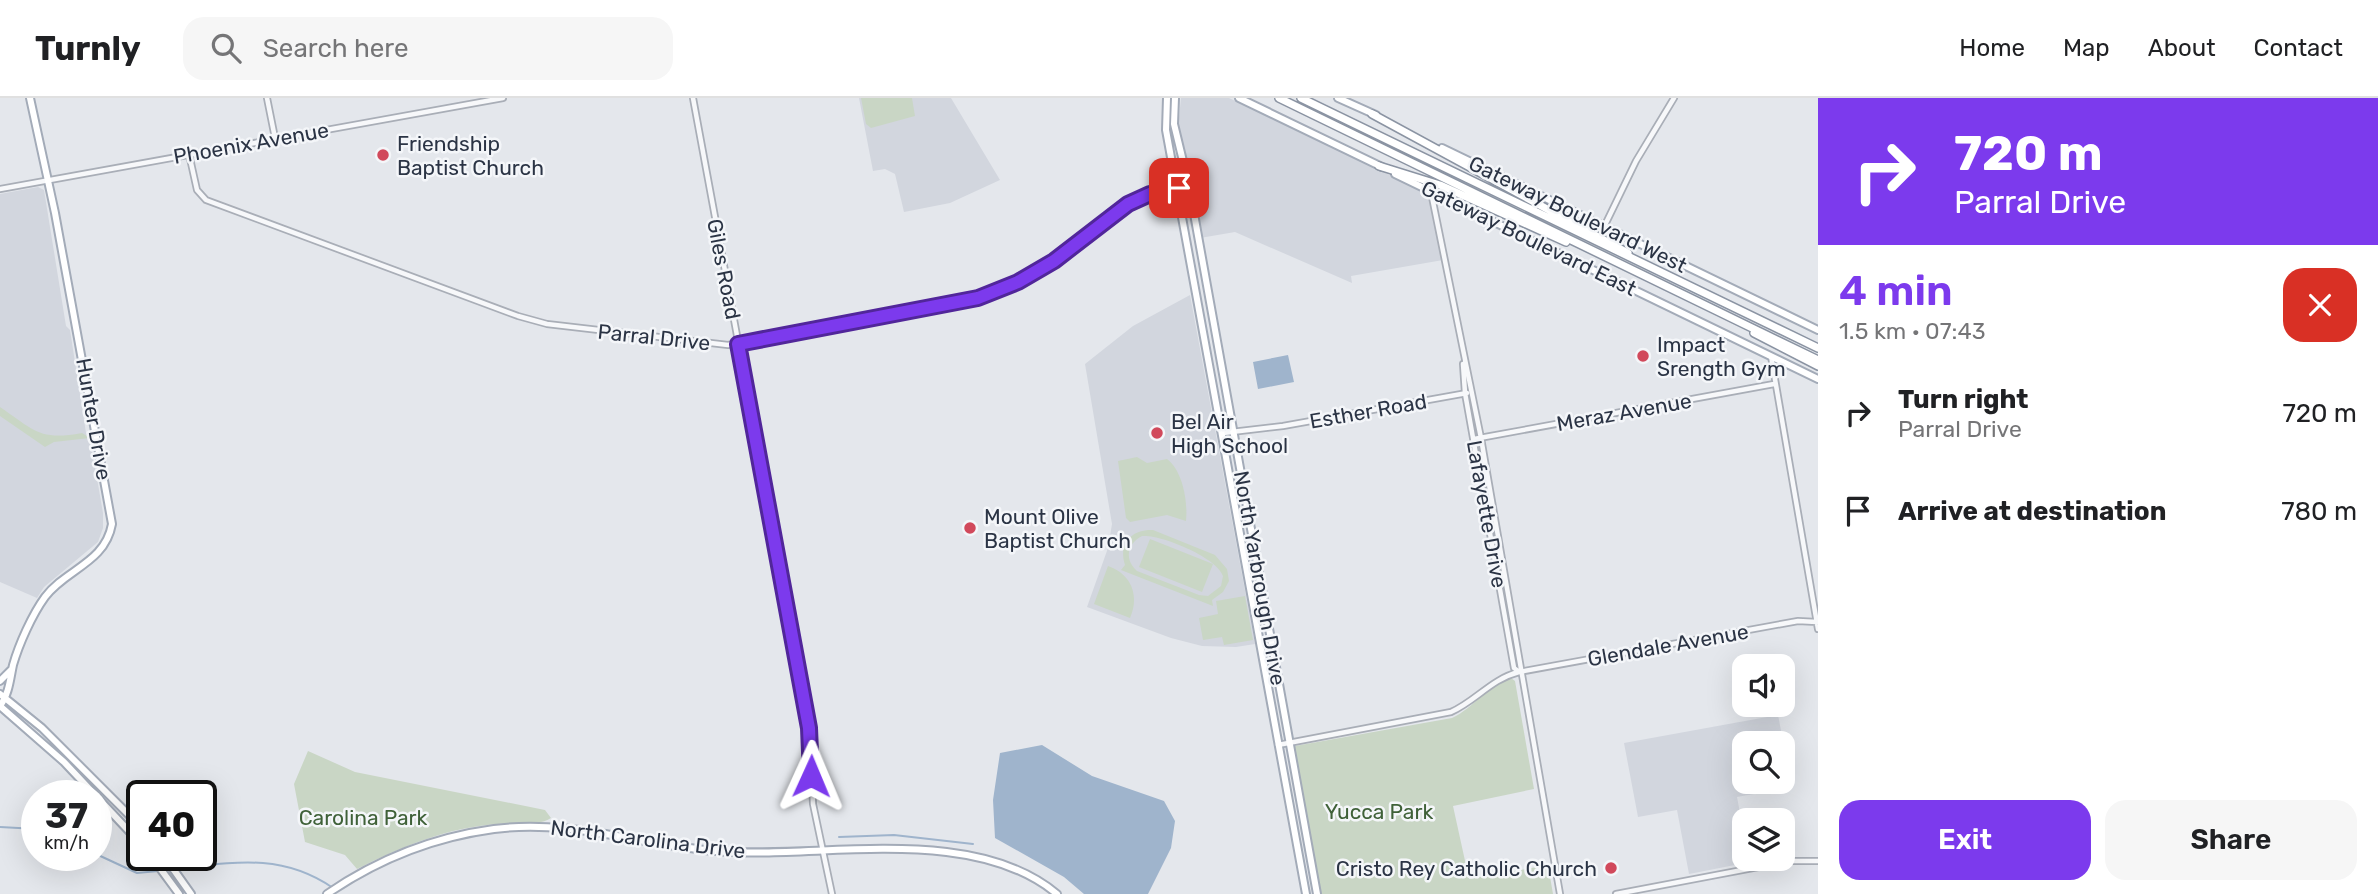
<!DOCTYPE html>
<meta charset="utf-8">
<style>
:root{--surface:#fff;--page:#f6f6f6;--text:#202124;--muted:#757577;--line:#e0e0e0;--accent:#7c3aed}
body{margin:0;font-family:Rubik,sans-serif;background:var(--page);color:var(--text);height:100vh;display:flex;flex-direction:column;font-size:26px;white-space:nowrap}
*{box-sizing:border-box;margin:0}
p{font-size:23px;color:var(--muted)}
.icon{flex:none;width:38px;height:38px;fill:none;stroke:currentColor;stroke-width:2;stroke-linecap:round;stroke-linejoin:round}
.map{position:relative;flex:1;overflow:hidden}
.side{display:flex;flex-direction:column;background:var(--surface);width:560px}
.side>*{flex:none}
.hud{background:#7c3aed;color:#fff;overflow:hidden}
.controls{position:absolute;left:1732px;top:556px;display:grid;gap:14px}
.controls a{display:grid;place-items:center;width:63px;height:63px;border-radius:14px;background:var(--surface);box-shadow:0 7px 28px #0002;font-size:35px}
.speed{position:absolute;left:21px;top:682px;display:flex;gap:14px;font-size:35px;font-weight:700;text-align:center}
.speed>*{display:grid;place-content:center;width:91px;height:91px;border-radius:50%;background:var(--surface);box-shadow:0 7px 28px #0002;line-height:1}
.speed small{font-size:18px;font-weight:400}
.speed .limit{border:4px solid #111;border-radius:10px;background:#fff;color:#111}
.pin{position:absolute;display:grid;place-items:center;width:60px;height:60px;color:#fff;margin:-30px;border-radius:14px;box-shadow:0 4px 10px #0006}
.me{position:absolute;width:77px;margin:-38px;rotate:1deg;stroke-linejoin:round;filter:drop-shadow(0 0 5px #0008)}
.turn{display:flex;align-items:center;gap:24px;height:147px;padding:0 21px;font-size:32px}
.turn .icon{width:91px;height:91px;stroke-width:2.5}
.turn b{display:block;font-size:49px;line-height:60px}
.round{display:grid;place-items:center;flex:none;width:74px;height:74px;border-radius:21px;background:var(--page)}
.summary{display:flex;align-items:center;justify-content:space-between;height:119px;padding:0 21px}
h1{font-size:42px;font-weight:600;line-height:52px;color:var(--accent)}
.cta{display:flex;gap:14px;margin-top:auto;padding:14px 21px}
.cta a{flex:1;height:80px;border-radius:21px;background:var(--accent);color:#fff;font-size:28px;font-weight:600;line-height:80px;text-align:center}
.cta a+a{background:var(--page);color:var(--text)}
ul{padding:0;list-style:none}
li{display:flex;align-items:center;gap:21px;height:98px;padding:0 21px}
li div{flex:1}
li b{display:block;font-size:26px}
li em{font-style:normal}
header{display:flex;align-items:center;gap:42px;box-sizing:border-box;height:98px;padding:0 35px;background:var(--surface);border-bottom:2px solid var(--line)}
header strong{font-size:33px}
nav{display:flex;gap:38px;margin-inline-start:auto;font-size:24px}
.search{width:490px;height:63px;background:var(--page);display:flex;align-items:center;gap:18px;box-sizing:border-box;padding:0 24px;border-radius:21px;color:var(--muted);font-size:26px}
main{display:flex;flex:1;min-height:0}
.map>svg:first-child{display:block}
.built{fill:#d2d6de;fill-rule:evenodd}
.green{fill:#c9d6c5;fill-rule:evenodd}
.water{fill:#9fb4cc}
.lines{fill:none;stroke-linecap:round;stroke-linejoin:round}
.stream{stroke:#9fb4cc;stroke-width:2}
.minor-casing{stroke:#a9aeb7;stroke-width:8}
.major-casing{stroke:#a3abb8;stroke-width:10}
.highway-casing{stroke:#8b94a3;stroke-width:10}
.minor{stroke:#f7f8fa;stroke-width:4.5}
.major{stroke:#fff;stroke-width:6}
.highway{stroke:#fff;stroke-width:7}
.route-casing{stroke:#51269a;stroke-width:18}
.route{stroke:#7c3aed;stroke-width:12}
.poi-dot{fill:#d1495b;stroke:#f4f6f9;stroke-width:2.5}
.labels{text-anchor:middle;dominant-baseline:central;stroke-width:5;stroke-linejoin:round;paint-order:stroke}
.street-label{font-size:21px;fill:#2b3445;stroke:#f4f6f9}
.poi-label{font-size:21px;fill:#2b3445;stroke:#f4f6f9;text-anchor:start}
.park-label{font-size:21px;fill:#3f6138;stroke:#f4f6f9}
</style>
<header>
<strong>Turnly</strong>
<div class="search"><svg class="icon" aria-label="search" viewBox="0 0 24 24"><circle cx="10" cy="10" r="6"/><path d="M15 15l6 6"/></svg>Search here</div>
<nav><a>Home</a><a>Map</a><a>About</a><a>Contact</a></nav>
</header>
<main>
<div class="map">
<svg width="1818" height="796" viewBox="0 0 1818 796">
<rect width="100%" height="100%" fill="#e4e7ec"/>
<path class="built" d="M859,0H951L1000,82L950,105L904,114L895,76L885,71L873,73Z
M1181,0H1229L1429,96L1443,162L1351,178L1352,185L1235,134L1200,140L1178,30Z
M38,89L44,92L66,228L70,232L86,335L90,340L103,415V430L98,444L44,489L37,500L0,484V96Z
M1190,197L1255,546L1236,549L1202,548L1171,540L1087,509L1108,450L1112,426L1085,266L1133,228Z
M1778,617L1792,689L1737,699L1745,742V747L1737,749L1740,766L1689,776L1677,712L1638,719L1624,645ZM1745,646H1783V684H1745Z"/>
<path class="green" d="M861,0H912L915,18L871,30L866,26Z
M0,309C34,332 39,343 82,335L90,340L54,344L45,349L0,318Z
M1137,359L1147,365L1167,361C1183,373 1188,404 1186,423L1167,417L1130,424L1126,420L1118,363Z
M1153,432L1215,457L1227,471L1229,483L1223,494L1212,502L1213,508L1121,472L1125,467C1118,446 1131,431 1153,432ZM1142,438C1161,436 1218,460 1223,478L1221,488L1208,498L1199,497L1137,473C1124,461 1127,446 1142,438Z
M1150,441L1213,466L1202,494L1139,469Z
M1108,468C1131,476 1140,497 1130,520L1094,506Z
M1245,498L1253,542L1224,547L1222,539L1203,542L1199,520L1218,516L1216,503Z
M1511,580L1515,583L1534,691L1453,708L1469,781L1548,767L1553,796H1320L1293,652L1295,648L1452,620C1474,610 1488,586 1511,580Z
M308,653L355,674L545,712L551,720C540,728 512,725 498,726C448,729 401,749 357,771L345,757L305,744L294,686Z"/>
<path class="water" d="M1288,257L1294,284L1258,291L1253,264Z
M1042,647L1092,678L1164,703L1175,723L1171,750L1148,796H1084L1064,779L995,740L993,702L1000,655Z"/>
<g class="lines">
<path class="stream" d="M0,729L37,731
M839,739L894,737L973,746
M96,756L137,775L158,773
M177,771C235,764 282,755 333,790"/>
<g class="minor-casing">
<path id="minor" d="M267,0L275,40
M693,0L810,632L813,706L832,796
M189,56L197,92L206,102L518,218L547,226L728,247L952,206L999,192L1036,174L1127,106L1150,97L1189,88
M0,91L503,0
M1431,94L1481,340L1560,796
M1604,129L1636,63L1674,0
M1771,258L1818,531
M1463,266L1465,295L1514,570L1518,573
M1223,335L1283,328L1467,295
M1474,341L1774,286
M1278,647L1451,614C1476,603 1491,581 1519,574L1798,523L1817,524
M1616,796L1790,763H1818"/>
</g>
<g class="major-casing">
<path id="major" d="M1167,0L1166,32L1306,796
M1175,0L1174,26L1189,88L1317,796
M1239,0L1382,69
M1338,0L1376,17
M1442,50L1818,232
M1395,76L1818,281
M0,583L11,572
M0,596L42,630L142,730
M0,608C9,596 10,581 13,567C19,546 32,517 45,499C66,471 105,465 112,426L55,115L30,0
M0,608L64,664L142,747
M151,758L179,796
M164,758L191,796
M327,796C378,761 434,739 494,731C571,721 640,747 716,753C819,762 971,724 1057,796"/>
</g>
<g class="highway-casing">
<path id="highway" d="M1279,0L1818,262
M1301,0L1818,250
M1372,16L1628,155
M1379,68L1440,87L1566,144
M1754,235L1818,268"/>
</g>
<use href="#minor" class="minor"/>
<use href="#major" class="major"/>
<use href="#highway" class="highway"/>
</g>
<g class="lines">
<g class="route-casing">
<path id="route" d="M811,678L809,630L738,246L978,200L1018,184L1054,163L1128,106L1150,96L1179,90"/>
</g>
<use href="#route" class="route"/>
</g>
<g class="poi-dot">
<circle cx="383" cy="57" r="7"/>
<circle cx="1643" cy="258" r="7"/>
<circle cx="1157" cy="335" r="7"/>
<circle cx="970" cy="430" r="7"/>
<circle cx="1611" cy="770" r="7"/>
</g>
<g class="labels">
<g class="street-label">
<text transform="translate(251 45) rotate(-10)">Phoenix Avenue</text>
<text transform="translate(1578 116) rotate(26)">Gateway Boulevard West</text>
<text transform="translate(1529 140) rotate(26)">Gateway Boulevard East</text>
<text transform="translate(724 171) rotate(79)">Giles Road</text>
<text transform="translate(654 239) rotate(6)">Parral Drive</text>
<text transform="translate(1368 313) rotate(-10)">Esther Road</text>
<text transform="translate(1624 314) rotate(-10)">Meraz Avenue</text>
<text transform="translate(94 321) rotate(80)">Hunter Drive</text>
<text transform="translate(1487 416) rotate(80)">Lafayette Drive</text>
<text transform="translate(1260 480) rotate(80)">North Yarbrough Drive</text>
<text transform="translate(1668 547) rotate(-10)">Glendale Avenue</text>
<text transform="translate(648 741) rotate(7)">North Carolina Drive</text>
</g>
<g class="poi-label">
<text x="397" y="45">Friendship<tspan x="397" dy="24">Baptist Church</tspan></text>
<text x="1657" y="246">Impact<tspan x="1657" dy="24">Srength Gym</tspan></text>
<text x="1171" y="323">Bel Air<tspan x="1171" dy="24">High School</tspan></text>
<text x="984" y="418">Mount Olive<tspan x="984" dy="24">Baptist Church</tspan></text>
<text x="1597" y="770" text-anchor="end">Cristo Rey Catholic Church</text>
</g>
<g class="park-label">
<text x="1379" y="713">Yucca Park</text>
<text x="363" y="719">Carolina Park</text>
</g>
</g>
</svg>
<div class="controls">
<a><svg class="icon" aria-label="sound" viewBox="0 0 24 24"><path d="M4 9h4l5-4v14l-5-4H4zM17 9q2 3 0 6"/></svg></a>
<a><svg class="icon" aria-label="search" viewBox="0 0 24 24"><circle cx="10" cy="10" r="6"/><path d="M15 15l6 6"/></svg></a>
<a><svg class="icon" aria-label="layers" viewBox="0 0 24 24"><path d="M12 4l9 5-9 5-9-5zM3 14l9 5 9-5"/></svg></a>
</div>
<div class="speed"><div>37<small>km/h</small></div><div class="limit">40</div></div>
<div class="pin" style="left:1179px;top:90px;background:#d93025"><svg class="icon" aria-label="arrive" viewBox="0 0 24 24"><path d="M6 21V4h12l-3 4 3 4H6"/></svg></div>
<svg class="me" style="left:811px;top:678px" viewBox="-20 -20 40 40"><path d="M0-17L14 15 0 8-14 15z" fill="#7c3aed" stroke="#fff" stroke-width="4"/></svg>
</div>
<section class="side">
<div class="hud">
<div class="turn"><svg class="icon" aria-label="right" viewBox="0 0 24 24"><path d="M7 20v-9h11M14 6l5 5-5 5"/></svg><div><b>720 m</b>Parral Drive</div></div>
</div>
<div class="summary"><div><h1>4 min</h1><p>1.5 km · 07:43</p></div><a class="round" style="background:#d93025;color:#fff"><svg class="icon" aria-label="close" viewBox="0 0 24 24"><path d="M6 6l12 12M18 6L6 18"/></svg></a></div>
<ul>
<li><svg class="icon" aria-label="right" viewBox="0 0 24 24"><path d="M7 20v-9h11M14 6l5 5-5 5"/></svg><div><b>Turn right</b><p>Parral Drive</p></div><em>720 m</em></li>
<li><svg class="icon" aria-label="arrive" viewBox="0 0 24 24"><path d="M6 21V4h12l-3 4 3 4H6"/></svg><div><b>Arrive at destination</b></div><em>780 m</em></li>
</ul>
<div class="cta"><a>Exit</a><a>Share</a></div>
</section>
</main>
